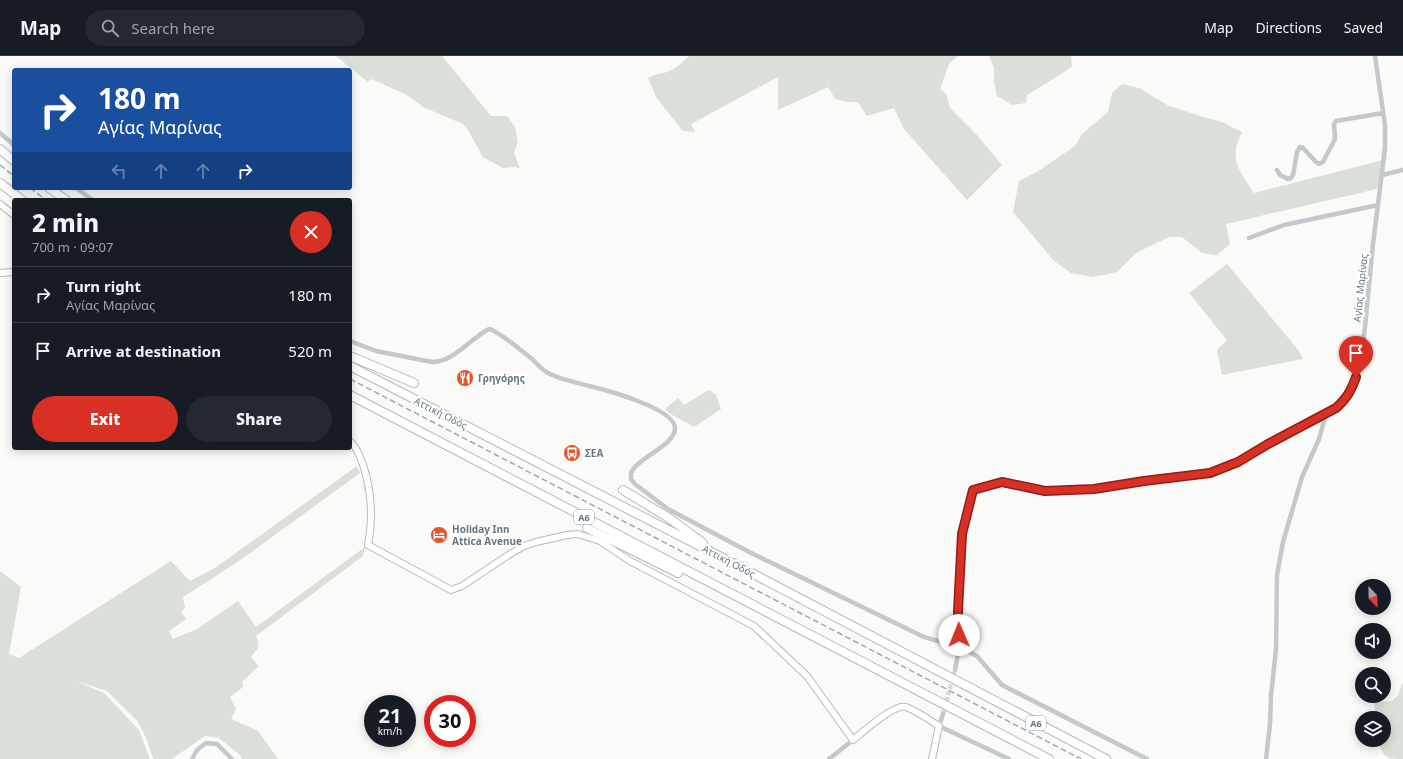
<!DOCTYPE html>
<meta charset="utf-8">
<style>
:root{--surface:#171b24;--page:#242831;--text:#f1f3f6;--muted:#9ea1a6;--line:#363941;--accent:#d93025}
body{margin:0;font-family:"Noto Sans",sans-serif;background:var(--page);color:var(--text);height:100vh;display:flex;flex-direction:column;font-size:15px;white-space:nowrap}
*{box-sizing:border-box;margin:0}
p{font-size:13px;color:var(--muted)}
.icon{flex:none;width:22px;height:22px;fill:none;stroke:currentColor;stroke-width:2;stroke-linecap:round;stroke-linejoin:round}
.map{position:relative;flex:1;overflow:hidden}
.sheet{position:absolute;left:12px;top:142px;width:340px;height:252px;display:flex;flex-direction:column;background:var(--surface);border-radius:4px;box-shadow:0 2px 10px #0003}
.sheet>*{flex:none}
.hud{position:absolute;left:12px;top:12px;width:340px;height:122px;border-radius:4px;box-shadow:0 2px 10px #0003;background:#1a4fa0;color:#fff;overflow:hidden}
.needle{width:26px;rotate:157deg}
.buttons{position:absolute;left:1355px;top:523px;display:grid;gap:8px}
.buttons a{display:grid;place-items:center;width:36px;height:36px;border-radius:50%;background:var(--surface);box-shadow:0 2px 10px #0003;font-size:20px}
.speed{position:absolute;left:364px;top:639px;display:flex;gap:8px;font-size:20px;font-weight:700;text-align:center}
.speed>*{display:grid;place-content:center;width:52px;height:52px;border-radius:50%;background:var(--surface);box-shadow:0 2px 10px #0003;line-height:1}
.speed small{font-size:10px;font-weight:400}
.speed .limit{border:6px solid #d22;background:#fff;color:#111}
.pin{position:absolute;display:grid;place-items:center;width:34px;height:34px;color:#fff;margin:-41px -17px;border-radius:50% 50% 50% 0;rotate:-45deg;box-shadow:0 0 4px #0007}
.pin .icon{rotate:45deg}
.me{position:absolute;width:44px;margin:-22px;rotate:359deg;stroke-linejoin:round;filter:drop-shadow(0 0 3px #0008)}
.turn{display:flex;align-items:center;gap:14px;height:84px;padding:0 20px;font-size:18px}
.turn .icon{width:52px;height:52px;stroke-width:2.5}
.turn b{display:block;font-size:28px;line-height:34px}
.lanes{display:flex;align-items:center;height:38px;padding:0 20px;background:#0003;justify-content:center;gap:20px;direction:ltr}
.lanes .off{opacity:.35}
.round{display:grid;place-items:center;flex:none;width:42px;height:42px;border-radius:21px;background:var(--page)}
.head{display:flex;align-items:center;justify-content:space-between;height:68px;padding:0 20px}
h1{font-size:24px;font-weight:800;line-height:30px}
.action{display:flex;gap:8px;margin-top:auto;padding:8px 20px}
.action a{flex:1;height:46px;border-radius:24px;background:var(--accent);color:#fff;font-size:16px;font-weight:800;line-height:46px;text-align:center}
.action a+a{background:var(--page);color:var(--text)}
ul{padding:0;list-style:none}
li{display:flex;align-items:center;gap:12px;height:56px;padding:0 20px;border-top:1px solid var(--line)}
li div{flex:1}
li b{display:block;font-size:15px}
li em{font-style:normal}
header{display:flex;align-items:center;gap:24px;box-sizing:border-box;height:56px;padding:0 20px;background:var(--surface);border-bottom:1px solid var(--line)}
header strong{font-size:19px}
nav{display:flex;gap:22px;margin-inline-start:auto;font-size:14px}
.search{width:280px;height:36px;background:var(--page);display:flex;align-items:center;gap:10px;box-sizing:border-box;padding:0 14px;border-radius:22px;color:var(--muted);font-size:15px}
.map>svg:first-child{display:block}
.green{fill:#dadfd7}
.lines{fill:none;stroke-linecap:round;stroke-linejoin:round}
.street-tunnel{stroke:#d5d9db;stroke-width:4.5;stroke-dasharray:4.5 2;stroke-linecap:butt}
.secondary-casing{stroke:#b3babf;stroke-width:8}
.highway-casing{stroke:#b4b9bd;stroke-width:10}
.street{stroke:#c3c8cc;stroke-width:4.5}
.secondary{stroke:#fff;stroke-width:6}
.highway{stroke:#fff;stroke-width:8}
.rail{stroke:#a2aab0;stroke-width:1.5;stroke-dasharray:6 3;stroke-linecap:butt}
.route-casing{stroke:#8d1f18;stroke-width:10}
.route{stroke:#d93025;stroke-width:7}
.labels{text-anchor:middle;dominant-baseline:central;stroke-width:4;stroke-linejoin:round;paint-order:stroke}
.shield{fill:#fff;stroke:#939fa8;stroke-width:1}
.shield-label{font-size:9px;font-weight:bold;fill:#657683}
.street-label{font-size:10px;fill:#657683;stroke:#fff}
.poi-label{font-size:10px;font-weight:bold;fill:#657683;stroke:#fff;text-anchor:start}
</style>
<header>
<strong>Map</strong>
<div class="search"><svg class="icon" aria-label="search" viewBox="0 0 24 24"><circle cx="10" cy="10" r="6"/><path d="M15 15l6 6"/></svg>Search here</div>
<nav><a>Map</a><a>Directions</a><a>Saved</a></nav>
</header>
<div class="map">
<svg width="1403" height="703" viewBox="0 0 1403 703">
<rect width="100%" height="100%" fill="#fafaf8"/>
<path class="green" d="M336,0H442L491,60H507L515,71L518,86L514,96L520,113L516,111L503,112L483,101L468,74L463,68L423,51L413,43L401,36L371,23L368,26Z
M689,0H958L949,8L940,33L946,38L950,52L975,77L1002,109L967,144L904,73L894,52L867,60L858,46H847L835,43L828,31L778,54V21L691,68L695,76L683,75L656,41L648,22C655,18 660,18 667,16C676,13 683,6 689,0Z
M989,0H1071L1072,11L1027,39L1026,47L1012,49L997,40L994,26V11Z
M1122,28L1139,32L1169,50L1207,62L1222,66L1242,76C1228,103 1239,114 1254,137L1383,104L1377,133L1226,168L1230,188L1217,199L1202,197L1182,181H1169L1136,197L1117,216L1093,221L1071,217L1054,205L1013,156L1019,125L1037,116L1075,90L1082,78L1108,56L1112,37Z
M1227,208L1299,295L1303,303L1222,319L1217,294L1227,284L1189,237Z
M709,334L716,339L721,353L694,371C686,365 672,361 666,354L667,351L678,342L684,349Z
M357,410L360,417L239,505L183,541L185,552L181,556L186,563L169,575L173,583L197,573L238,545L256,571L365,491L363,500L256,580C261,592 258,592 251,601L259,610L242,626L243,631L230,641L236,653L231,663L258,675L278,703H242L240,699L219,682L205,680L172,703H153L146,682L138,666L107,635L76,625L104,637L139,674L150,703H0V515L21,531L9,598L19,602L171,505L190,525L215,512Z
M1403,626V703C1383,703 1385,701 1377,684H1384V662H1376L1374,647L1392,645L1398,639Z"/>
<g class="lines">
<path class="street-tunnel" d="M943,658L955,614"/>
<g class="secondary-casing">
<path id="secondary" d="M0,148L14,159
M0,217L14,216
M350,385C365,400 371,438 371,458C371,468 370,479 368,489L451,534L462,530L507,500L524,490L536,486L567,479L578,478L600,485L630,505L754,570L807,620L853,684C863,676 895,647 906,651C915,654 930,664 939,670L932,703"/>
</g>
<g class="highway-casing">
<path id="highway" d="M0,93L14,105
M0,127L22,144
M49,132L66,144
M350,300L414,327
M350,310L723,502L1106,703
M350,339L1049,703
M623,434L669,462L703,487
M587,472L678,517"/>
</g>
<path class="street" d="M0,77L14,89
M1277,114L1280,119L1288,123L1291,122L1293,119L1297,96L1300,91L1303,92L1316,106L1319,108L1323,106L1335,83L1334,68L1336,65L1383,57
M1382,119L1403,114
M76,132L93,144
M1249,182L1284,169L1378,149
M350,285L376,295L432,306C450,306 463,291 477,281C481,278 485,274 490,273C505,280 519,293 532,303C537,308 542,314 548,317C561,324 576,326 589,330C606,334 677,353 675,373C674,390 638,401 631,417V423L635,428L668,453L753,498L924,581L959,591L977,600L1002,629L1147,703
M955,614L959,591L958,555L962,478L973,434L1003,426L1045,435L1094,433L1144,425L1210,417L1238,407L1268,388L1326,358L1345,344L1352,334L1357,321L1360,305L1365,271L1373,188L1385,92V69L1375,0
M943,658L939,670L1009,703
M192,703L197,694L206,687L217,688L232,703
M829,703L853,684
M1266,703L1270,668L1271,640L1276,593L1277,519L1283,486L1302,421L1319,383L1326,358"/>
<use href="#secondary" class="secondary"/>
<use href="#highway" class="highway"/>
<path class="rail" d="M0,109L14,120
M30,132L46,144
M350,323L1081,703"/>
</g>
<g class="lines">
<g class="route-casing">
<path id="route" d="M959,579L958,555L962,478L973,434L1002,426L1045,435L1094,433L1144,425L1210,417L1238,406L1268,388L1336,352C1347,342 1351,335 1356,321"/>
</g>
<use href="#route" class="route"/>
</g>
<defs>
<g id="restaurant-disc" transform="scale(0.9)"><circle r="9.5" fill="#e4572e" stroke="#fff"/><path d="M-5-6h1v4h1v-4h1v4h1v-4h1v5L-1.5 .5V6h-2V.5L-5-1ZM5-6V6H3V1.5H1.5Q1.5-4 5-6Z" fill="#fff"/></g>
<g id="bus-disc" transform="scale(0.9)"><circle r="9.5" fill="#e4572e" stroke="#fff"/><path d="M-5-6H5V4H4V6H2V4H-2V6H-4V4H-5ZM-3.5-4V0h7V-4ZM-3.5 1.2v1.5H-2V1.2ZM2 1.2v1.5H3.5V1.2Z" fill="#fff"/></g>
<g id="hotel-disc" transform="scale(0.9)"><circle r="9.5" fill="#e4572e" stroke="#fff"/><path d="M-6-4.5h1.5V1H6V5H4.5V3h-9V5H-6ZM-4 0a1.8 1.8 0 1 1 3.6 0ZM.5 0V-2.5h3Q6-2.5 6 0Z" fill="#fff"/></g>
</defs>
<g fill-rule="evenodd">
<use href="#restaurant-disc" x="465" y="322"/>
<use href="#bus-disc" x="572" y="397"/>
<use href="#hotel-disc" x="439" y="479"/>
</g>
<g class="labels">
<g class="shield">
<rect x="574" y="454" width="20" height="14" rx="3"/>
<rect x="1026" y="660" width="20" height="14" rx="3"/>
</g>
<g class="shield-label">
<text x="584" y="461">Α6</text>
<text x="1036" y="667">Α6</text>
</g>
<g class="street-label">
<text transform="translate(1360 232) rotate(-84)">Αγίας Μαρίνας</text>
<text transform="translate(441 357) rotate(27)">Αττική Οδός</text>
<text transform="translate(729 505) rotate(28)">Αττική Οδός</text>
</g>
<g class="poi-label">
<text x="478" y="322">Γρηγόρης</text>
<text x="585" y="397">ΣΕΑ</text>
<text x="452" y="473">Holiday Inn<tspan x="452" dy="12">Attica Avenue</tspan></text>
</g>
</g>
</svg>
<div class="buttons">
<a><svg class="needle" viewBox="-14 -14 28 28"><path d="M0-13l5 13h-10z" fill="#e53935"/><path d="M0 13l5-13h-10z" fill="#9ea1a6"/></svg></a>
<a><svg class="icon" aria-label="sound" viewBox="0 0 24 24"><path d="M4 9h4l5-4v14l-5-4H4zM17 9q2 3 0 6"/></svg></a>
<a><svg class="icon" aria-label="search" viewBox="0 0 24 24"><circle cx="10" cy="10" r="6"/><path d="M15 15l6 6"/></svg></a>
<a><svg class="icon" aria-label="layers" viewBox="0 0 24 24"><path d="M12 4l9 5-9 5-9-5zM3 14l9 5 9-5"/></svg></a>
</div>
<div class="speed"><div>21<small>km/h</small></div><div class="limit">30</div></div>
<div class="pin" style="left:1356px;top:321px;background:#d93025"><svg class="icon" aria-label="arrive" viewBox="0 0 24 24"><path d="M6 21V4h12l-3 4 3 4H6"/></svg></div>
<svg class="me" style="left:959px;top:579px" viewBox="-20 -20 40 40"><circle r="19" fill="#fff"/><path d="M0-13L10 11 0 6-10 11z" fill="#d93025"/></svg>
<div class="hud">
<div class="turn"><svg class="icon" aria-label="right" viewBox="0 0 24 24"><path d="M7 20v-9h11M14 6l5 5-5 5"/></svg><div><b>180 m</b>Αγίας Μαρίνας</div></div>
<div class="lanes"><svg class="icon off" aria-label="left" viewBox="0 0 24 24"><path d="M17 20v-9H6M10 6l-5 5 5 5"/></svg><svg class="icon off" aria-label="ahead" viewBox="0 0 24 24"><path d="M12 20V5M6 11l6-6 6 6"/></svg><svg class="icon off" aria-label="ahead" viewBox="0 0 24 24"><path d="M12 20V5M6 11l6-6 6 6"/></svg><svg class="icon" aria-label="right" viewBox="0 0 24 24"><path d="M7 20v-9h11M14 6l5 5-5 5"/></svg></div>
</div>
<section class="sheet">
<div class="head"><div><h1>2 min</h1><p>700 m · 09:07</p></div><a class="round" style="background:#d93025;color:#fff"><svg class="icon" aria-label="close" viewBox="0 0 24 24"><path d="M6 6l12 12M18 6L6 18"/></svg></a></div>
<ul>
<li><svg class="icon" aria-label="right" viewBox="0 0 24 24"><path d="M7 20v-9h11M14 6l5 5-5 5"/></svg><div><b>Turn right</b><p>Αγίας Μαρίνας</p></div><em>180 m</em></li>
<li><svg class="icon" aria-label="arrive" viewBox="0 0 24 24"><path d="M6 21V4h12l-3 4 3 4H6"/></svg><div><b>Arrive at destination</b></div><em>520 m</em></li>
</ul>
<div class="action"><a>Exit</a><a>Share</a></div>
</section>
</div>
